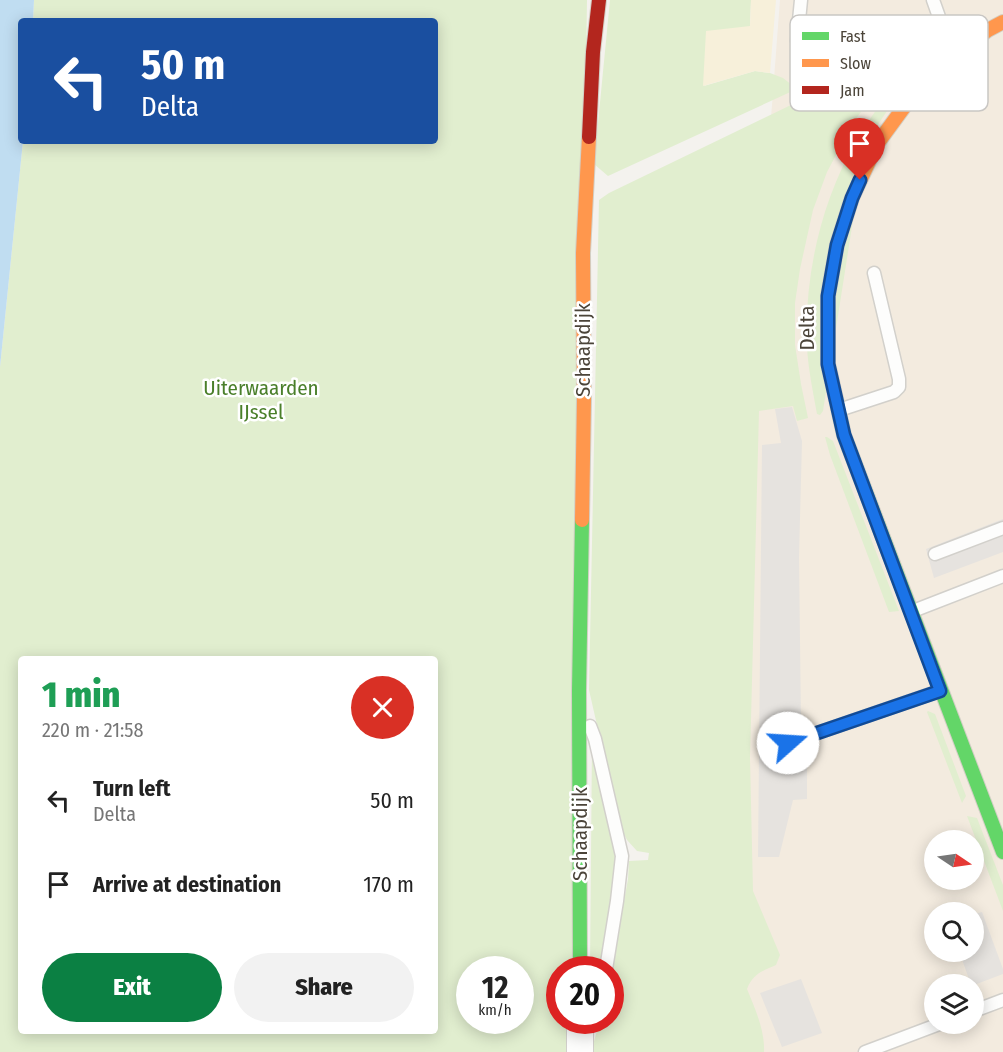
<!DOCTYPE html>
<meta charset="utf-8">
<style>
:root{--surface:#fff;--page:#f2f2f2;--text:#222;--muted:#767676;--accent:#0b8043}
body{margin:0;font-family:"Fira Sans Condensed",sans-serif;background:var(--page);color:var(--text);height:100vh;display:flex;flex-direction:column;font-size:22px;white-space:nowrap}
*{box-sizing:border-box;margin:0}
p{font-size:20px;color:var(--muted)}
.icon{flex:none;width:33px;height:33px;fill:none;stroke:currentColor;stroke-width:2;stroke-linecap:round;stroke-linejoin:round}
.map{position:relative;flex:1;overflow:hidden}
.drawer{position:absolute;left:18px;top:656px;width:420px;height:378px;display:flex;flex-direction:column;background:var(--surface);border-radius:6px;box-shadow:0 3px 15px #0003}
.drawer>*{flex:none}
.banner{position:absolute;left:18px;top:18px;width:420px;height:126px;border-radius:6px;box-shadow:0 3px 15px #0003;background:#1a4fa0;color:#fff;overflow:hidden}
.needle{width:39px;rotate:103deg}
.buttons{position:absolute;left:924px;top:830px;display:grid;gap:12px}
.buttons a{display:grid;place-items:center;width:60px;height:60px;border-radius:50%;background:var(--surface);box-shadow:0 3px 15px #0003;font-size:30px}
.speed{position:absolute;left:456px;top:956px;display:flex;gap:12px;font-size:30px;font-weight:700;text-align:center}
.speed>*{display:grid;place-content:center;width:78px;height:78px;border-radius:50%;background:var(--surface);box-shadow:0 3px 15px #0003;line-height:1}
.speed small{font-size:15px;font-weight:400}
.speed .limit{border:9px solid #d22;background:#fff;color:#111}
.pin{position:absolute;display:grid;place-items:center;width:51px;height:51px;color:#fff;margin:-62px -26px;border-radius:50% 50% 50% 0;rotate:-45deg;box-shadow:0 0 6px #0007}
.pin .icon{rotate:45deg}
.me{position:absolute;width:66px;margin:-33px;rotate:71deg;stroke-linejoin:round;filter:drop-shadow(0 0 4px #0008)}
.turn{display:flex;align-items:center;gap:21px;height:126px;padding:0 24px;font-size:27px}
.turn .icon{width:78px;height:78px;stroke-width:2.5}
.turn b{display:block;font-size:42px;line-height:51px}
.round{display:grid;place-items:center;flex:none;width:63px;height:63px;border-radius:32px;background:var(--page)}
.overview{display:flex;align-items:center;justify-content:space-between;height:102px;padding:0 24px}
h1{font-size:36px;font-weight:800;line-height:45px;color:#1e9e55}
.button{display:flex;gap:12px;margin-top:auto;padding:12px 24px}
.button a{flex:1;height:69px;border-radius:36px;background:var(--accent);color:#fff;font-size:24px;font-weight:800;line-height:69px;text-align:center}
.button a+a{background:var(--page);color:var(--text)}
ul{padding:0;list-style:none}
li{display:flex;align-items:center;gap:18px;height:84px;padding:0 24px}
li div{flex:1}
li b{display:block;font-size:22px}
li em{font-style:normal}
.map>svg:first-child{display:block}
.commercial{fill:#f3ebdf;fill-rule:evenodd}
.green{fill:#e1eecf;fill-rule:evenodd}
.sand{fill:#f7f0da}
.parking{fill:#e6e3df}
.water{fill:#c0ddf1}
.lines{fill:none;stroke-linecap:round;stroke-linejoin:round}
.lane-casing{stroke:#d2d0cb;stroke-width:15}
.street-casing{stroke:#d2d0cb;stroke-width:28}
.fast-casing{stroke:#d3cfc5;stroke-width:16}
.slow-casing{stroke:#d3cfc5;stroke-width:16}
.jam-casing{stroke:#d3cfc5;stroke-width:16}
.lane{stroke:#fdfdfc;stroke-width:12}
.street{stroke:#fdfdfc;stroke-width:26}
.fast{stroke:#63d668;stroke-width:14}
.slow{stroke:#ff974d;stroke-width:14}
.jam{stroke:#b3261e;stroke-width:14}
.route-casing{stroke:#114b97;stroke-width:15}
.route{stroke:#1a73e8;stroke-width:10}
.labels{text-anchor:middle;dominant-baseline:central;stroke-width:5;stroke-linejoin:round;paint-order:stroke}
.street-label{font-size:21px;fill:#4b4439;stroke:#fff}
.park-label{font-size:21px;fill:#4a7f2a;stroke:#fff}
.key{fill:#fff;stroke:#c9c7c4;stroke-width:1.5}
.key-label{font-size:16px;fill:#4b4439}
</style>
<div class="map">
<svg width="1003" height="1052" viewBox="0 0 1003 1052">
<rect width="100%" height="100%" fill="#f4f2ee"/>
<path class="commercial" d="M780,0H1003V1052H701V1038ZM934,840H974V879H934ZM934,912H974V951H934ZM934,984H974V1023H934Z"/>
<path class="green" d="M34,0H587L572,969H560V1020H572V1052H0V367L23,141H435V21H33ZM21,658H435V1030H21ZM470,969H520V1020H470Z
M610,0H751L750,26L704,86L755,71L770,73L783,78L797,89L608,176L594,164Z
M857,73L864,75L874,86L873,95L853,123L827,172L813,210L800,269L795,303V345L801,384L808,418L797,421L793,406L759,411L750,758L753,891L780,955L776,965C762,971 753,974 747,989C755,1009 765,1030 764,1052H591L600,1020H610L611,972L628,879L629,861L648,860L649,853L637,851L627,840L620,826L589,690L599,200L609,193Z
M887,95L893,102L865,144L823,411L820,415L817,414C813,391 808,369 807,346C804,276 821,202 856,141C865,125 876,110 887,95Z
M825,437H827L833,441L899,611L889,612L830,455Z
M928,711L935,714L966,796L962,803L927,712Z
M592,742L614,848L617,874L601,969H590Z
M967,816L977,818L1003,885V911Z"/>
<path class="sand" d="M751,0H776L770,73L755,71L703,86L706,31L750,26Z"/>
<path class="parking" d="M792,407L802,441L799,557L801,723L793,766L807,767V799L793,800L779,857H758L762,445L781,443L775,409Z
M1003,519V552L934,578L926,549Z
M982,912L1003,969V974L974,985L971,984L969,979L959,951H974V914Z
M801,979L822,1033L782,1047L760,993Z"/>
<path class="water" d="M0,0H34L33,21H21V141H23L0,367Z"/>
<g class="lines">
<g class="lane-casing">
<path id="lane" d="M933,0L944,31L957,52
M797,41L801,0
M839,410L894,392L899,387V379L874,273
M935,554L1003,528
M913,611L1003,576
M590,726L595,739L622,856L617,901L606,969
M788,743L939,691
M974,1011L1003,1000
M865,1052L942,1023"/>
</g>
<g class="street-casing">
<path id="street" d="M580,1052V1020"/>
</g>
<g class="fast-casing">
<path id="fast" d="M836,399L844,435L1003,852
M580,969L579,690L582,520"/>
</g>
<g class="slow-casing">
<path id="slow" d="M836,399L828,364V296L837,245L852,198L877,144L907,103L930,77L958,53L988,30L1003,22
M582,520L584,397L583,253L589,137"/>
</g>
<g class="jam-casing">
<path id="jam" d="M589,137L593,52L599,0"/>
</g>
<use href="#lane" class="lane"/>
<use href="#street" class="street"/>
<use href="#fast" class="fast"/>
<use href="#slow" class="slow"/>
<use href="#jam" class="jam"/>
</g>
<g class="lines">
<g class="route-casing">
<path id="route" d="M788,743L940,691L844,435L828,364V296L837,245L852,198L860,180"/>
</g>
<use href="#route" class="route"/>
</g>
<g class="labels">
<g class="street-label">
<text transform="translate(807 328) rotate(-90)">Delta</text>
<text transform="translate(583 350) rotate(-90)">Schaapdijk</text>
<text transform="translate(580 834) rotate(-90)">Schaapdijk</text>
</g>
<g class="park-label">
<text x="261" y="388">Uiterwaarden<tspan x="261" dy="24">IJssel</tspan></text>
</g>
</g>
<rect x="790" y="15" width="198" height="96" rx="9" class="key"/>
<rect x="802" y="32" width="27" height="8" fill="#63d668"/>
<rect x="802" y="59" width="27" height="8" fill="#ff974d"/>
<rect x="802" y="86" width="27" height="8" fill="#b3261e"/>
<g class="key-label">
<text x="840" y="42">Fast</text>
<text x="840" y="69">Slow</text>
<text x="840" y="96">Jam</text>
</g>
</svg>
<div class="buttons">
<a><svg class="needle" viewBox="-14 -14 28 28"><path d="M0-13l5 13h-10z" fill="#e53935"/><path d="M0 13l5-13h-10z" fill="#767676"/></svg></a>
<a><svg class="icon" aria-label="search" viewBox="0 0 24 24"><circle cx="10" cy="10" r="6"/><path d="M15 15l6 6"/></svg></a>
<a><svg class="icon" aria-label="layers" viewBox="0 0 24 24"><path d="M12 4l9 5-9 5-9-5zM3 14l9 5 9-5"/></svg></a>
</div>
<div class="speed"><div>12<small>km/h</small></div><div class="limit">20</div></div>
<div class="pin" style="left:860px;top:180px;background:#d93025"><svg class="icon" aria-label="arrive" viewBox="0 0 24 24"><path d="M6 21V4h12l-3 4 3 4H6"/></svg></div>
<svg class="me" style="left:788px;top:743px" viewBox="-20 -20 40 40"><circle r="19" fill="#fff"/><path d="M0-13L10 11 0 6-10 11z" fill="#1a73e8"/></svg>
<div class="banner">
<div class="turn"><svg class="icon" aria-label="left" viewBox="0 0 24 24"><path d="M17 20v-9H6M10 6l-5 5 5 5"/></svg><div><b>50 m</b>Delta</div></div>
</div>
<section class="drawer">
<div class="overview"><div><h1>1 min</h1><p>220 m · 21:58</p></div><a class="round" style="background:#d93025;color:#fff"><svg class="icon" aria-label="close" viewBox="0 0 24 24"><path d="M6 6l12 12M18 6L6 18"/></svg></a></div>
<ul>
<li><svg class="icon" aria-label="left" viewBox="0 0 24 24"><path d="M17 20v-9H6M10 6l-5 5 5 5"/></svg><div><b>Turn left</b><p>Delta</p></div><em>50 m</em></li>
<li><svg class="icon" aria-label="arrive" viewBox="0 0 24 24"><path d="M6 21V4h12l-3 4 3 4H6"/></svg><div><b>Arrive at destination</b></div><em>170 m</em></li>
</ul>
<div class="button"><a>Exit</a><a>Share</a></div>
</section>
</div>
